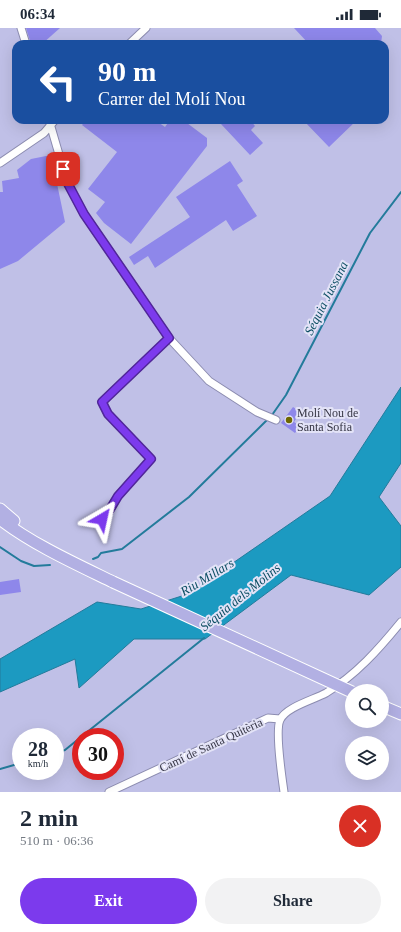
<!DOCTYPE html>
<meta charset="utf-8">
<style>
:root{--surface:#fff;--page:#f2f2f3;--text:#1f2937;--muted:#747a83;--accent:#7c3aed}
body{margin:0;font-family:"Times New Roman",serif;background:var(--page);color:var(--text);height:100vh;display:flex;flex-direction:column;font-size:15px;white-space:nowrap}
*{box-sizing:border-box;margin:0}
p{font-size:13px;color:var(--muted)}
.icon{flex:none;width:22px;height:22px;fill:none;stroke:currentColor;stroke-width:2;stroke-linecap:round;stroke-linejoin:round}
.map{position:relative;height:764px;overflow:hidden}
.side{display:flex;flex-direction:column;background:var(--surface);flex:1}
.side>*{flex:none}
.guide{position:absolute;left:12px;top:12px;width:377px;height:84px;border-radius:12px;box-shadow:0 4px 16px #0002;background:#1a4fa0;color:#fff;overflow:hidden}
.controls{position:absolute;left:345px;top:656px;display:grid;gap:8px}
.controls a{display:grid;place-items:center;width:44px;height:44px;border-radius:50%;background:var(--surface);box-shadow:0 4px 16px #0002;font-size:20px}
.speed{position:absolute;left:12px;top:700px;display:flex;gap:8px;font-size:20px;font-weight:700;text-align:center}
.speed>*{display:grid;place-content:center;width:52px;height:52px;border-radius:50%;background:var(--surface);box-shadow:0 4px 16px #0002;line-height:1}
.speed small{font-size:10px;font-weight:400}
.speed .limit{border:6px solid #d22;background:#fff;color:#111}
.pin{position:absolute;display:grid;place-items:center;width:34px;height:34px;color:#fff;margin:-17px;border-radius:8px;box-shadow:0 2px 6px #0006}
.me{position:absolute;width:44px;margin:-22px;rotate:36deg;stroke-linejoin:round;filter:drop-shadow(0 0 3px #0008)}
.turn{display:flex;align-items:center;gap:14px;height:84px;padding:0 20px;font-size:18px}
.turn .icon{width:52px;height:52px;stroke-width:2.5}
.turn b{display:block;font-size:28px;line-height:34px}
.round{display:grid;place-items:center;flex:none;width:42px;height:42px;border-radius:21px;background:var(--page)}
.overview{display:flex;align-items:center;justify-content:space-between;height:68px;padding:0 20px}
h1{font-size:24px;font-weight:600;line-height:30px}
.action{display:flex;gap:8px;margin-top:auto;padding:8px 20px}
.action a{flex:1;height:46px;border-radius:24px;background:var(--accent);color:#fff;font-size:16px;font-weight:600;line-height:46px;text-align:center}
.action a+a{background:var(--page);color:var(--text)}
.status{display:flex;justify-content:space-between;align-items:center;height:28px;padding:0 20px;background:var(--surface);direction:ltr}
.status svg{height:11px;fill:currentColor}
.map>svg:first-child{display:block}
.water{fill:#1c9ac1;stroke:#237b9b}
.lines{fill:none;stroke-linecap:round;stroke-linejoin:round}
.stream{stroke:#237b9b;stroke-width:2}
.building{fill:#8e87ea}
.minor-casing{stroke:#8c8cb0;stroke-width:9}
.trunk-casing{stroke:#fff;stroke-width:13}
.minor{stroke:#fff;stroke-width:7}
.trunk{stroke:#b2b0e3;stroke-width:11}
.trunk-bridge-casing{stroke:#fff;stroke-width:13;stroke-linecap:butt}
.trunk-bridge{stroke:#b2b0e3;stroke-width:11}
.route-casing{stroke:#51269a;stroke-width:10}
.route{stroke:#7c3aed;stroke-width:7}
.poi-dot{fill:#6e6700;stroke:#e3e3f7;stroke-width:1.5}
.labels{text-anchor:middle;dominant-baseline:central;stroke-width:4;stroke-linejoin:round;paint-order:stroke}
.poi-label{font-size:12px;fill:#343443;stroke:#e3e3f7;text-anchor:start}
.street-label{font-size:12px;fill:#343443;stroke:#e3e3f7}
.water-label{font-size:13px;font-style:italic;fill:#0b4d62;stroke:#e3e3f7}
</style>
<div class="status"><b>06:34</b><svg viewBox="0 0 49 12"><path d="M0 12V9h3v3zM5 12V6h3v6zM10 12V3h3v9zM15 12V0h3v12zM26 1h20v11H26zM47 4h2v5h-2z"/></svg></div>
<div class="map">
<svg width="401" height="764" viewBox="0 0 401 764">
<rect width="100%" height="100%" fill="#c0c0e7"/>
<path class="water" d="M401,359V435L379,469L401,498V539L369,567L291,547L205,611H134L79,660L75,631L0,664V631L97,574L141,581L188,566L330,468Z"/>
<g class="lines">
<path class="stream" d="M272,387L286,367L370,205L401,164
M0,519L21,533L34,538L50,537
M93,531L98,529L101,525L122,521L189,469L268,391
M81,709L204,610
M55,725L65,722L81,709
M0,741L21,735"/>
</g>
<path class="building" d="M26,0H60L42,16H31Z
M294,0H375L382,8L381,16H309Z
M86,92H155L165,99L170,92H183L207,110V118L131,216L104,195L96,185L105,174L88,161L117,124L82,97Z
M225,92H250L255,98L251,102L263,115L250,127L221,96Z
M303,92H357L329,119Z
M51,127L65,194L18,233L0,241V164H3L2,153L19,150L17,142L31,131Z
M230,133L243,153L237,157L257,188L233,203L226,192L155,240L148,228L134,237L129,229L190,189L176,169Z
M293,379L299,383L295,390L296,391L294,394L300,398L295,405L281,395Z
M19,551L21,564L0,567V554Z"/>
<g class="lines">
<g class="minor-casing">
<path id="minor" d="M21,0L26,16
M129,16L146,0
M49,92L67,154L84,186L169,310L209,353L257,384L276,392
M0,135L44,105L55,92
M102,491L109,483L118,468L151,431L108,386L102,374L169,310
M109,764L268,690L280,691
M284,764C282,750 275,703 280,692C286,679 313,672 326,665C356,647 379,621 401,594"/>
</g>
<g class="trunk-casing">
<path id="trunk" d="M0,481L14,493
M0,491C32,516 76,536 113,554
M382,678L401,686"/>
</g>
<use href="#minor" class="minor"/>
<use href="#trunk" class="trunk"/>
<g class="trunk-bridge-casing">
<path id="trunk-bridge" d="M113,554L352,664"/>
</g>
<use href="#trunk-bridge" class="trunk-bridge"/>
</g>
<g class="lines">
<g class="route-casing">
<path id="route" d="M63,141L67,154L84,186L169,310L102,374L108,386L151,431L118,468L109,483L102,491"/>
</g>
<use href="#route" class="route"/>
</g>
<circle class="poi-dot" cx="289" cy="392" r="4"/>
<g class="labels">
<g class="poi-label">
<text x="297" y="385">Molí Nou de<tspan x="297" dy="14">Santa Sofia</tspan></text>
</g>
<g class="street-label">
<text transform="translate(211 717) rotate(-25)">Camí de Santa Quitèria</text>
</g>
<g class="water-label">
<text transform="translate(326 270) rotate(-63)">Séquia Jussana</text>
<text transform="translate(207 549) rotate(-31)">Riu Millars</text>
<text transform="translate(240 569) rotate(-39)">Séquia dels Molins</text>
</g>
</g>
</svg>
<div class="controls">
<a><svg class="icon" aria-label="search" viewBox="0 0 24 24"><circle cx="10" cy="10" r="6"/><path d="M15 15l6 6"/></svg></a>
<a><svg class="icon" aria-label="layers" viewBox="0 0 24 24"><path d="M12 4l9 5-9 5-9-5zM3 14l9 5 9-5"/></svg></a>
</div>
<div class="speed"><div>28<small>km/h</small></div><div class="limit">30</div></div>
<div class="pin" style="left:63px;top:141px;background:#d93025"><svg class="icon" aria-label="arrive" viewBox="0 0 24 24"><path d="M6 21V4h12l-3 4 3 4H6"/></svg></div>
<svg class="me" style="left:102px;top:491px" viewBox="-20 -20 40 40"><path d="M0-17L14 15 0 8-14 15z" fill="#7c3aed" stroke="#fff" stroke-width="4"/></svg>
<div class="guide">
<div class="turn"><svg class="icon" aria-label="left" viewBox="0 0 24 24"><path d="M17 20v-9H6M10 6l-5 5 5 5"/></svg><div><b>90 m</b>Carrer del Molí Nou</div></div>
</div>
</div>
<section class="side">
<div class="overview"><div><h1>2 min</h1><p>510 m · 06:36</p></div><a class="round" style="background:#d93025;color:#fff"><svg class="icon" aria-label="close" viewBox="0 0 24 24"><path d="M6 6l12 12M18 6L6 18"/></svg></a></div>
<div class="action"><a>Exit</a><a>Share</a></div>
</section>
